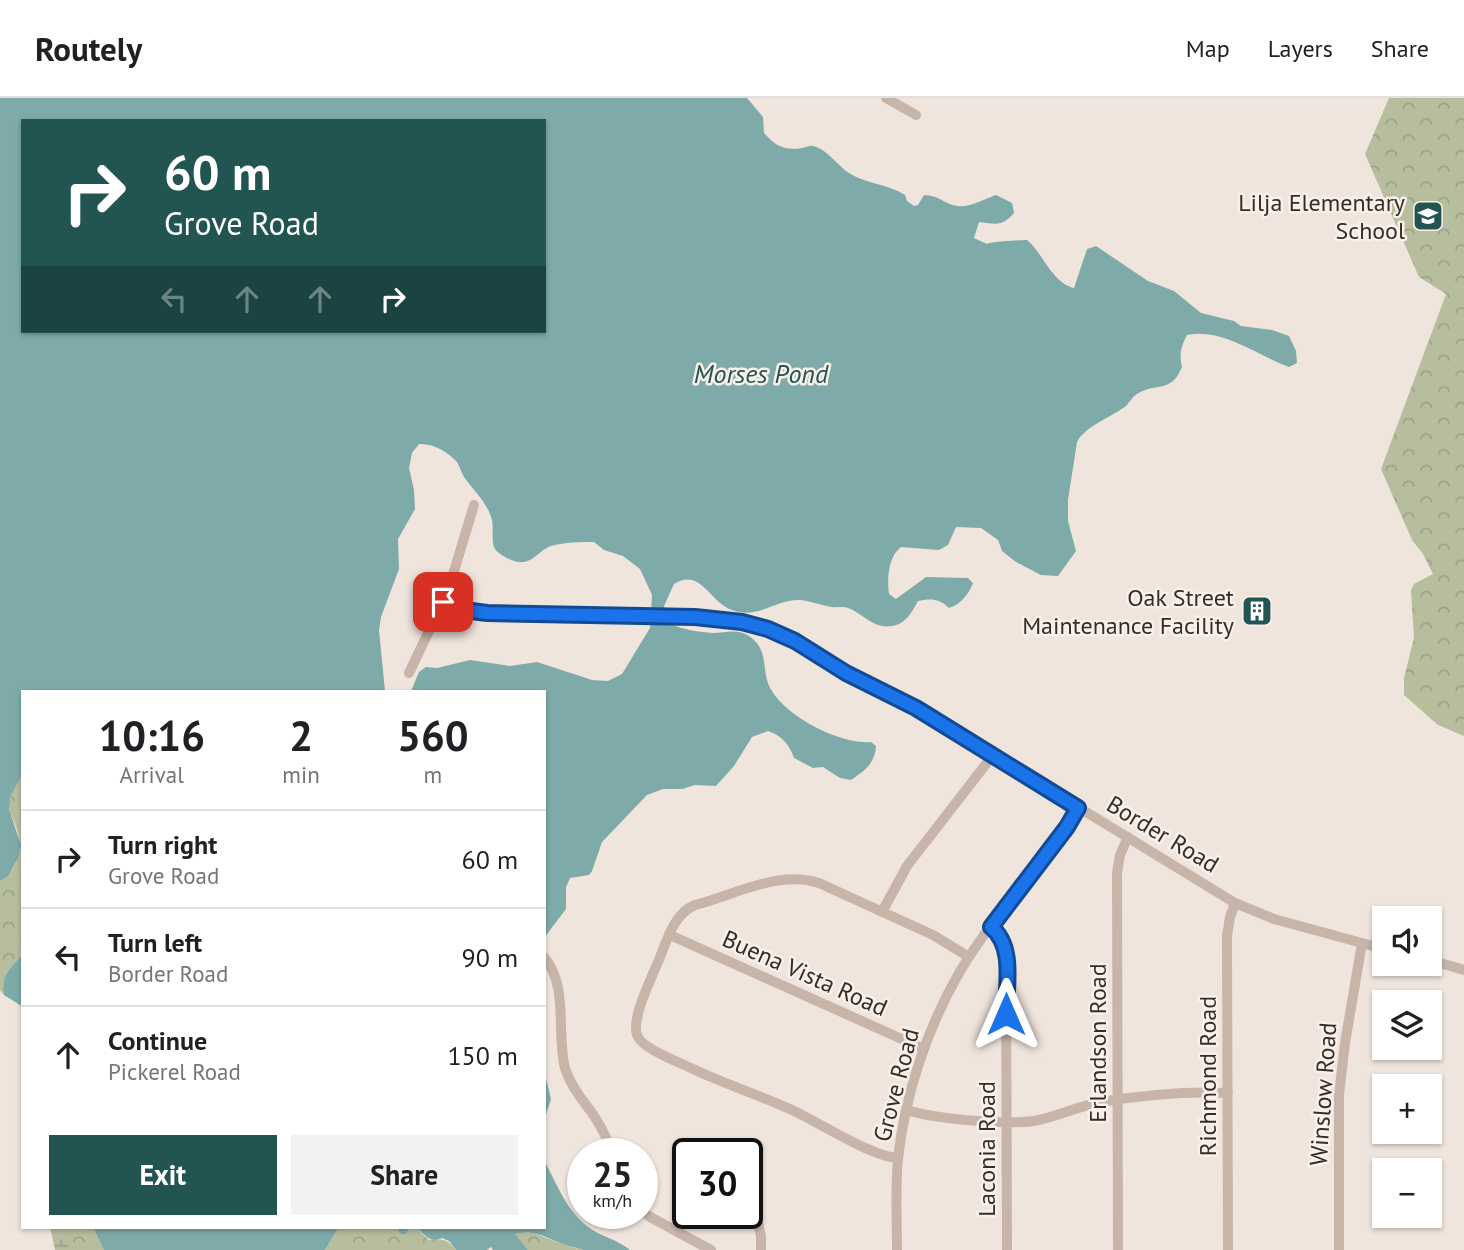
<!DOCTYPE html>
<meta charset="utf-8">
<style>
:root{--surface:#fff;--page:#f2f2f2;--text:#202124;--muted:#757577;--line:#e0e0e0;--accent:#225452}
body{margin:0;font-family:"PT Sans",sans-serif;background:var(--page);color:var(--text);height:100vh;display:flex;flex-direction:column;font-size:26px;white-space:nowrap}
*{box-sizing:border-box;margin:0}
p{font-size:23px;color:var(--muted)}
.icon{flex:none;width:38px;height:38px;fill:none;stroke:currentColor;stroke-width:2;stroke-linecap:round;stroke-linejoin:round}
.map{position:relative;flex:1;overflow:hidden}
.sheet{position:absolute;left:21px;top:592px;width:525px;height:539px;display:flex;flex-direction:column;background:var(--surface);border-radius:0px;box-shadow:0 2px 5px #0004}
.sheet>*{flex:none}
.banner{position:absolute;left:21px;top:21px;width:525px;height:214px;border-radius:0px;box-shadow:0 2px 5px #0004;background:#225452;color:#fff;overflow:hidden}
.buttons{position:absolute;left:1372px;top:808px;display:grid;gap:14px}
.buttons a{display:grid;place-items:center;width:70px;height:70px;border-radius:0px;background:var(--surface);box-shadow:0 2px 5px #0004;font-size:35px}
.speed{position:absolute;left:567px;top:1040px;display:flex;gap:14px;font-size:35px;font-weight:700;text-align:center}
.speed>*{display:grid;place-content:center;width:91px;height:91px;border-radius:50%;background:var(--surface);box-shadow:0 2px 5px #0004;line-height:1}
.speed small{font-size:18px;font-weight:400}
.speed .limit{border:4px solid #111;border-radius:10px;background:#fff;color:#111}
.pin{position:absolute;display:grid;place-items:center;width:60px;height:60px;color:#fff;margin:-30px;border-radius:14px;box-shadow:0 4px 10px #0006}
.me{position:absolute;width:77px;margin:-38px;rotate:0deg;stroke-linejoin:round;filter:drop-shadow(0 0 5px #0008)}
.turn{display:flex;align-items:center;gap:24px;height:147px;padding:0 28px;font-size:32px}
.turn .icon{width:91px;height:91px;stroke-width:2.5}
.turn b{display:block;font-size:49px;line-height:60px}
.lanes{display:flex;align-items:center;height:66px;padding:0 28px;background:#0003;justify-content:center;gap:35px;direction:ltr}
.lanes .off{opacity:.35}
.eta{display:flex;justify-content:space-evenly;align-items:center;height:119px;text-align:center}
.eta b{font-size:42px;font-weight:700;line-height:49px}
.cta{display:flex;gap:14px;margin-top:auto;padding:14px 28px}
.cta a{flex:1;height:80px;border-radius:0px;background:var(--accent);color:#fff;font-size:28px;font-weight:700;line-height:80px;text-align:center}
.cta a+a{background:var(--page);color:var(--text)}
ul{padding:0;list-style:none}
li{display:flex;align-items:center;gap:21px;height:98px;padding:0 28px;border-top:2px solid var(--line)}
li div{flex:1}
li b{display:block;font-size:26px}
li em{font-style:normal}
header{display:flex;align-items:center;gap:42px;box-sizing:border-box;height:98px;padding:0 35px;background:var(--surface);border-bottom:2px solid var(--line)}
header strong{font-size:33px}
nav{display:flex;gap:38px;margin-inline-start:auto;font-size:24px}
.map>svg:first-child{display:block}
.wetland{fill:url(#wetland-marsh)}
.park{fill:url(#park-crowns)}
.water{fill:#7eaba9;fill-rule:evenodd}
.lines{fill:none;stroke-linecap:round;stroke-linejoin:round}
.minor{stroke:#c7b5aa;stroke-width:10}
.route-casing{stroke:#114b97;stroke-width:18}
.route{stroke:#1a73e8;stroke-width:12}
.labels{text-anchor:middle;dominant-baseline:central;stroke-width:5;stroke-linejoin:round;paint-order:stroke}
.poi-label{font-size:24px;fill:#352c29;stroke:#f8f0e9;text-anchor:end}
.street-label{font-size:24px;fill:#352c29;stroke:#f8f0e9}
.water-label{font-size:26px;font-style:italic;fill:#225452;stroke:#f8f0e9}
</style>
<header>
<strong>Routely</strong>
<nav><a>Map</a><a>Layers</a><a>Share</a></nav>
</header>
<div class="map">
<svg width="1464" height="1152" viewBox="0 0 1464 1152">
<defs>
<pattern id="wetland-marsh" width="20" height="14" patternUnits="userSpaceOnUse" patternTransform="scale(1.75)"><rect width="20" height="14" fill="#b6be9e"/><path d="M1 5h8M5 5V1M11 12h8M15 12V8" fill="none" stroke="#9da388"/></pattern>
<pattern id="park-crowns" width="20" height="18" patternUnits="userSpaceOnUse" patternTransform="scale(1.75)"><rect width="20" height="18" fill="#b6be9e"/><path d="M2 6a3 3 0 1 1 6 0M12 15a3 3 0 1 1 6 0" fill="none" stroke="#9da388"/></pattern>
</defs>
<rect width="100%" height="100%" fill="#f0e5dd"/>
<path class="wetland" d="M50,1129H93L104,1152H55Z"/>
<path class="park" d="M1389,0H1464V638L1438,627L1404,597V580L1414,540L1411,492L1414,486L1433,476L1423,456L1412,442L1381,371L1446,196L1419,179L1365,56Z
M23,675V856C11,868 0,880 4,897L0,892V783C21,769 24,748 15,726C13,721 10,715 9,710C7,698 17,686 23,675Z
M69,1129H93L104,1152H76Z
M339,1129H398V1132L415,1129L429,1142C442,1140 447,1141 456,1152H325Z
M527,1134C547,1138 564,1149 584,1152H528L514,1136Z"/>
<path class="water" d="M0,0H747L763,19L764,35C776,48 784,53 802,50C805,50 810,47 813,48C827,51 837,67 849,75C866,86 888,86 905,97L907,103L914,108L918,107L924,97C939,97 944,106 957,108C969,110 984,101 996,97L1012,105L1014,115C1002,129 996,126 979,124L974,140L987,146C990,144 1020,142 1027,142C1043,155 1052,185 1074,190L1087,151L1096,148L1148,183L1174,193L1201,215L1234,223L1241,228L1272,232L1289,238L1296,253L1297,265L1289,269C1256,257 1223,230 1187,237C1181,249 1179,256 1182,269C1171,296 1156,284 1137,296C1132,299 1130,304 1126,308C1112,319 1085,328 1077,344L1068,402V423L1076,453L1058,478L1041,477L1016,464L1002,453L998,442L981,430L956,429L948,447L939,452L901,449C888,459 887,481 889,496L896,501L926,479L968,480L973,485C969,496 960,507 949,510C940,501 931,500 918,503C912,514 906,526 892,528C873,531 864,516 848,510C842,508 837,510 832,509C821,507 811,503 800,502C775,501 758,522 732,512C710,505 701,469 674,486L664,508L666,524C679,531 698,534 713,535C726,535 737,530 749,538C768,551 762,567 768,585C779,616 840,647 871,644L876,648C875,666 864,673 851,682L840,680L823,669L813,670L794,660C789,646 782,638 768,633L752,639L734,668L716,688L695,687L682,691H663L647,697L602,744L592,773L589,777L570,780L566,789V811L544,840V593H411L419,574L426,569L437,570L470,562L510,568L537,564L592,582L608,583L622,576L650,530L652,497L640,471L623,458L604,452L594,444C580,444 565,444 551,448C539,452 533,466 518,464C512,463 499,457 495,451C490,441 495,428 491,419C486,403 473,392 464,379C461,374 460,369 457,364C448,354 433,345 419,346L412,355L409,370L414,392L415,411L398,441L399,471L381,519L379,532L385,593H23V675L10,699L9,711L21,747L18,761L8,778L0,783ZM23,23H544V233H23Z
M23,856V909L4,897C0,878 11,869 23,856Z
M544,973L551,1001L544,1023Z
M544,1062C557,1086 567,1115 591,1131C603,1139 618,1142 630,1152H584L565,1147L541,1137L527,1134L515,1136L528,1152H493L491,1149L487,1152H456L449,1143L442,1140C428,1146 426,1136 415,1129L409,1131L405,1136H401L398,1132V1129H544Z
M93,1129H339L325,1152H104Z"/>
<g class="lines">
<path class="minor" d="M886,0L916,17
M444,504L475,514L695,519L742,524L768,531L795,543L846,575L916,610L1235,805L1274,821L1384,851
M409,575L448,493L474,407
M882,814L907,768L993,657
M991,829L1001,840L1006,861L1007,1152
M670,837L924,951
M544,859C569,888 556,935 565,970C571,990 585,1004 596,1021C603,1032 608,1043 612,1055
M1430,862L1464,872
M907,1012C934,1021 1006,1027 1034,1023C1057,1019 1078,1008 1101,1004C1144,997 1185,993 1228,995
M898,1060C872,1059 818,1024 792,1012C759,997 725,986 693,971C679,964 645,952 638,939C629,924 652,879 658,864C667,843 673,816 695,807C734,797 778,772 819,785L933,837L969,859
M754,1107L761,1138V1152
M642,1113L650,1119L711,1152
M897,1152C897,1122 895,1091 898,1061C905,996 927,931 959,875C990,823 1031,777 1067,729L1078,710
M1118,1152L1117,775L1120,757L1128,739
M1228,1152L1227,838L1230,819L1235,805
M1339,1152V997L1345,945L1362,845"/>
</g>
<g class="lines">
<g class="route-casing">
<path id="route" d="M443,504L464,512L487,515L695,519L742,524L768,531L795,543L846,575L916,610L1078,710L1067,729L991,829C1015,848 1006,888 1006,916"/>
</g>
<use href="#route" class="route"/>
</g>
<defs>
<g id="school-square" transform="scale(1.575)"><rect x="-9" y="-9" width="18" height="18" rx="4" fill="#225452" stroke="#f8f0e9"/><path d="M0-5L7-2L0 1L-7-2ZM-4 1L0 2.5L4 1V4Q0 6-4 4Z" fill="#fff"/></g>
<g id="building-square" transform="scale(1.575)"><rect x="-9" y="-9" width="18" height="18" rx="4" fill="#225452" stroke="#f8f0e9"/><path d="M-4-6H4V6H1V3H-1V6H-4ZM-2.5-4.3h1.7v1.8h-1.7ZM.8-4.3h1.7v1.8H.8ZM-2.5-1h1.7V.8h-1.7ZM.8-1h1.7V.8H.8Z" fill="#fff"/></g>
</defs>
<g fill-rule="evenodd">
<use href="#school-square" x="1428" y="118"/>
<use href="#building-square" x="1257" y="513"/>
</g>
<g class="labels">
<g class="poi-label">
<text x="1405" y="104">Lilja Elementary<tspan x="1405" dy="28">School</tspan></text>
<text x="1234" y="499">Oak Street<tspan x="1234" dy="28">Maintenance Facility</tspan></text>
</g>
<g class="street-label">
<text transform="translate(1163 736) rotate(31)">Border Road</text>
<text transform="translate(805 875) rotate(24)">Buena Vista Road</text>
<text transform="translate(1097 945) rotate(-90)">Erlandson Road</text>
<text transform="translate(1207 978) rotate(-90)">Richmond Road</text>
<text transform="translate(896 987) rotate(-75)">Grove Road</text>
<text transform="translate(1323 996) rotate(-86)">Winslow Road</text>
<text transform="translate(986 1051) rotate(-90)">Laconia Road</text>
</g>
<g class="water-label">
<text x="761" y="275">Morses Pond</text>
</g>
</g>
</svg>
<div class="buttons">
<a><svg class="icon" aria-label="sound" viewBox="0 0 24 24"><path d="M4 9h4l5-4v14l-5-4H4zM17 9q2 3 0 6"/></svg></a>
<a><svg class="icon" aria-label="layers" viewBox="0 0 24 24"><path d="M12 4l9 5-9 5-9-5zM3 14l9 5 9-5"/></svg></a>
<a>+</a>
<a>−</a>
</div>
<div class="speed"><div>25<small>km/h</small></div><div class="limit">30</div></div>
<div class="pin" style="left:443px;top:504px;background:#d93025"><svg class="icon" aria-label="arrive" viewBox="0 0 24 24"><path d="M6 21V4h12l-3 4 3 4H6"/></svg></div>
<svg class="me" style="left:1006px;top:916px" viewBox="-20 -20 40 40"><path d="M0-17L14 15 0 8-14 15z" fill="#1a73e8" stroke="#fff" stroke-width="4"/></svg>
<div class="banner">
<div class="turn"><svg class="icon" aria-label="right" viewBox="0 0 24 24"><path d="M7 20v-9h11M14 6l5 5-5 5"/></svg><div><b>60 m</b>Grove Road</div></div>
<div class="lanes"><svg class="icon off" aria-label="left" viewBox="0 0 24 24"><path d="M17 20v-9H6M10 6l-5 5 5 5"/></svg><svg class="icon off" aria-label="ahead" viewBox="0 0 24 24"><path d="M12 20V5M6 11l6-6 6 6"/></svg><svg class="icon off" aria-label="ahead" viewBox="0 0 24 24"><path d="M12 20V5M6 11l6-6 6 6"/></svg><svg class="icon" aria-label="right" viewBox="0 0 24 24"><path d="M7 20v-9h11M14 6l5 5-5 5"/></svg></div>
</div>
<section class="sheet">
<div class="eta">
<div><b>10:16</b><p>Arrival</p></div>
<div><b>2</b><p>min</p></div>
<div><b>560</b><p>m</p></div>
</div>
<ul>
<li><svg class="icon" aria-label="right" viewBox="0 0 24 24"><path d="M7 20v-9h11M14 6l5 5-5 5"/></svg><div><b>Turn right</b><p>Grove Road</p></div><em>60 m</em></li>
<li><svg class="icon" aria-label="left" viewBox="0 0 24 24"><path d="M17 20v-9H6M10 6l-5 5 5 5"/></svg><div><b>Turn left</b><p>Border Road</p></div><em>90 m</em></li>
<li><svg class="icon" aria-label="ahead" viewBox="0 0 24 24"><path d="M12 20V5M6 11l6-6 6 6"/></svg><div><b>Continue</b><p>Pickerel Road</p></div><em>150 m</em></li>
</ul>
<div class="cta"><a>Exit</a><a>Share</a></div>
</section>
</div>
